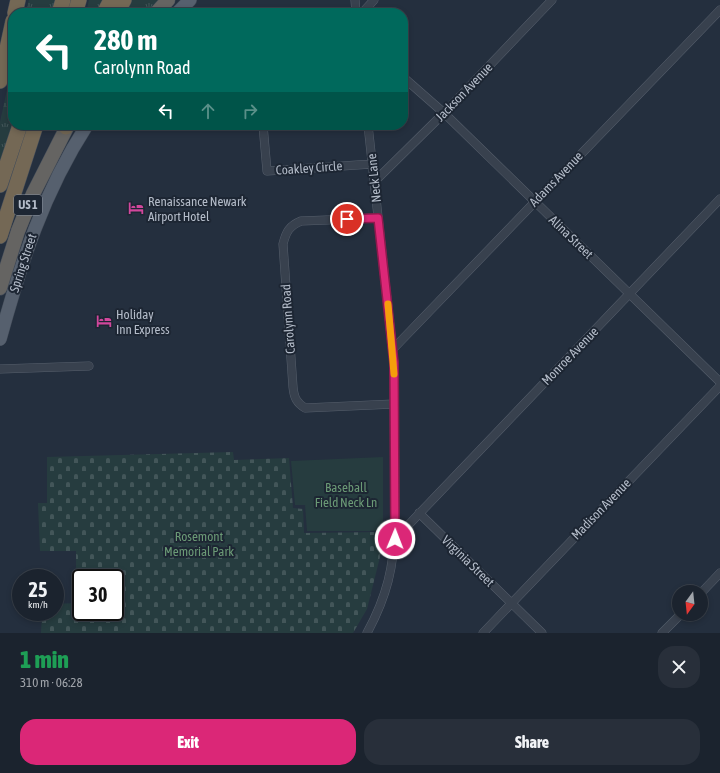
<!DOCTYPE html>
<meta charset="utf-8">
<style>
:root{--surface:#1b232e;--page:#282f3a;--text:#f1f3f6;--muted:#a0a4aa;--line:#39404a;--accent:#db2777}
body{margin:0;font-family:"Asap Condensed",sans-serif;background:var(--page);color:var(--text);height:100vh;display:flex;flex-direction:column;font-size:15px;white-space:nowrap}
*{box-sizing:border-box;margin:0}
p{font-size:13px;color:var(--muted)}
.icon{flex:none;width:22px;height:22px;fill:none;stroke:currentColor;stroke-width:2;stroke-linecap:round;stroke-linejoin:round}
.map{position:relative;height:633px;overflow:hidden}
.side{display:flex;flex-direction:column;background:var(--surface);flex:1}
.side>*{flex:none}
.top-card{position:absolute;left:8px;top:8px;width:400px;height:122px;border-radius:16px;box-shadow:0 2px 6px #0003,0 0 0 1px var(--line);background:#00695c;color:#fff;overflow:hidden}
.needle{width:26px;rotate:195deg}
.fabs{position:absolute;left:672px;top:585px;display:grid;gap:8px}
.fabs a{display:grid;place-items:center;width:36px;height:36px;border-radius:50%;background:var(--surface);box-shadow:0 2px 6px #0003,0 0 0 1px var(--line);font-size:20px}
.speed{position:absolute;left:12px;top:569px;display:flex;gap:8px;font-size:20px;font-weight:700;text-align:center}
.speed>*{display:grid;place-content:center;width:52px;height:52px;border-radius:50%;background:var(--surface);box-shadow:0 2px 6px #0003,0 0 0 1px var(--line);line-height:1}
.speed small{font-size:10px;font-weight:400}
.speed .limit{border:2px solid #111;border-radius:6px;background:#fff;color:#111}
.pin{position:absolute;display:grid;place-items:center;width:34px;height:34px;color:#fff;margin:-17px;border:2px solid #fff;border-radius:50%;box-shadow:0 1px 4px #0007}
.me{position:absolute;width:44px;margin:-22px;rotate:1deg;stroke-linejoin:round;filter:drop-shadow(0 0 3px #0008)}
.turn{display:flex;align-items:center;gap:14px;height:84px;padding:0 20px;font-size:18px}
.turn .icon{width:52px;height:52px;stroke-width:2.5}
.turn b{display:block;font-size:28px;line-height:34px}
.lanes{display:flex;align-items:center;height:38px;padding:0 20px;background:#0003;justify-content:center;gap:20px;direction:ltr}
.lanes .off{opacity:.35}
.round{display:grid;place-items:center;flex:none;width:42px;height:42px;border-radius:16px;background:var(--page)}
.summary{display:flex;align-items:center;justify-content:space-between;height:68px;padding:0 20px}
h1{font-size:24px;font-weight:800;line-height:30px;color:#1e9e55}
.cta{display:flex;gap:8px;margin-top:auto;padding:8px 20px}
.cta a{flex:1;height:46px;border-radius:16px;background:var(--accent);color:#fff;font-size:16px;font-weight:800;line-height:46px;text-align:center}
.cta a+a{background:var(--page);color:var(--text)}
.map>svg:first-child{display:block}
.grass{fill:url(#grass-tufts)}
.cemetery{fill:url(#cemetery-stones);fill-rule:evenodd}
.park{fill:#263c3f}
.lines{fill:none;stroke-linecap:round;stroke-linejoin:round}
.minor-casing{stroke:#565f6c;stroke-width:9}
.primary-casing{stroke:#414a57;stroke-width:14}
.trunk-casing{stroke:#434c59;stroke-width:15}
.motorway-casing{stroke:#434c59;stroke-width:16}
.minor{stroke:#38414e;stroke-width:8}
.primary{stroke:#56606e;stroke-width:13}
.trunk{stroke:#656462;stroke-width:14}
.motorway{stroke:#746855;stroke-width:15}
.route-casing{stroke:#8e194d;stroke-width:10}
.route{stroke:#db2777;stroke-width:7}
.slow{stroke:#f59e0b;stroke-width:7}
.labels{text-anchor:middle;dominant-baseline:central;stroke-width:4;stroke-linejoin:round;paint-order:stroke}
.shield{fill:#1d2633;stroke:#878f9c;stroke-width:1}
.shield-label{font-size:12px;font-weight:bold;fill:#b4bcc9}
.street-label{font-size:13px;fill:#b4bcc9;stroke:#1d2633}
.poi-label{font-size:13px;fill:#b4bcc9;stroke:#1d2633;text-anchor:start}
.park-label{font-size:13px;fill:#6b9a76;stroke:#1d2633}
</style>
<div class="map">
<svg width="720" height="633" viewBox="0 0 720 633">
<defs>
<pattern id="grass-tufts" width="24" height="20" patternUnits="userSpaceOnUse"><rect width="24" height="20" fill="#263c3f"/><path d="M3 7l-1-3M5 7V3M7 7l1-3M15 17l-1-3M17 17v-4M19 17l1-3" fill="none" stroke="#435659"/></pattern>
<pattern id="cemetery-stones" width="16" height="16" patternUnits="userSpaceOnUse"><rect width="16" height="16" fill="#263c3f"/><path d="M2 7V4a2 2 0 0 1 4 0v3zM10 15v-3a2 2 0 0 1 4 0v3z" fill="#435659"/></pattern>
</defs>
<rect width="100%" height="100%" fill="#242f3e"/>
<path class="grass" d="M29,0H60L55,13H25Z
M89,0H106L99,13H86Z
M130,0H161L150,13H124Z
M13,62V125L0,170V122Z"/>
<path class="cemetery" d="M233,452L234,460L289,458L293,508L303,509L304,533L382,532L380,557L367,609L353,633H41L42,612H55V604L76,603V551H40L38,503H47V457ZM81,578H115V612H81Z"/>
<path class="park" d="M383,457V531H307L305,505H295L291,461Z"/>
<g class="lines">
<g class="minor-casing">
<path id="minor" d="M355,0L356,13
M362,13L374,0
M403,77L444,113L720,382
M263,125L267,171L372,164
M374,182L444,113L552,0
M378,218L301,221C289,226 286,232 283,244L293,387C294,398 297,403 305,408L394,404
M393,349L720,10
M0,369L89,366
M419,513L542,633
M395,539L720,199
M701,593L720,573
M367,633C387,596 394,567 395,525L394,363L368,125
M483,633L720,386
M662,633L681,614"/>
</g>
<g class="primary-casing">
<path id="primary" d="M177,13L190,0
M0,339C21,263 43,193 87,125"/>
</g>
<g class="trunk-casing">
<path id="trunk" d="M156,13L168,0
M0,288L18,231L33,194L68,125"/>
</g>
<g class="motorway-casing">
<path id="motorway" d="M15,13L18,0
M59,13L63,0
M75,13L79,0
M104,13L111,0
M117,13L124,0
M0,81L13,21
M66,127L67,125
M0,185L20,125
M0,236L36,125"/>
</g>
<use href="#minor" class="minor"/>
<use href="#primary" class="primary"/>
<use href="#trunk" class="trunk"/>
<use href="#motorway" class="motorway"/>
</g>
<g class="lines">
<g class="route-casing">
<path id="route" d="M347,219L378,218L394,363L395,539"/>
</g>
<use href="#route" class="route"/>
<path class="slow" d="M388,304L394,374"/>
</g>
<defs>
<g id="hotel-bare" transform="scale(1.2)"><path d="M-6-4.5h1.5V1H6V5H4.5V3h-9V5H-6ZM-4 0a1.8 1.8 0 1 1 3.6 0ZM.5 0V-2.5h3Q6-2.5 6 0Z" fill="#d1479c" stroke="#1d2633" stroke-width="2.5" paint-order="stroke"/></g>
</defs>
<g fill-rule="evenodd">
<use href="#hotel-bare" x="136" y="208"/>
<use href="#hotel-bare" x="104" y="321"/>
</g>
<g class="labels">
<rect class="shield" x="14" y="195" width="28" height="20" rx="3"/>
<g class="shield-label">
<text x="28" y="205">US 1</text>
</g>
<g class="street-label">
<text transform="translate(464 92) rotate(-46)">Jackson Avenue</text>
<text transform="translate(309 168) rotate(-4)">Coakley Circle</text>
<text transform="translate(374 178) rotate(-96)">Neck Lane</text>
<text transform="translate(556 179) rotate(-46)">Adams Avenue</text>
<text transform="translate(571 237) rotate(44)">Alina Street</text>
<text transform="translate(23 263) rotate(-72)">Spring Street</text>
<text transform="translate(288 319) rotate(-94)">Carolynn Road</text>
<text transform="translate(570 356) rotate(-46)">Monroe Avenue</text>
<text transform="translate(601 509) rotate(-46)">Madison Avenue</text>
<text transform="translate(468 561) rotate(44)">Virginia Street</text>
</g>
<g class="poi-label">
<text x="148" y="201">Renaissance Newark<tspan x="148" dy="15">Airport Hotel</tspan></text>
<text x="116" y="314">Holiday<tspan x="116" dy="15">Inn Express</tspan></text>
</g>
<g class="park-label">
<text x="346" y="487">Baseball<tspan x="346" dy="15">Field Neck Ln</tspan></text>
<text x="199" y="536">Rosemont<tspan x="199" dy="15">Memorial Park</tspan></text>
</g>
</g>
</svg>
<div class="fabs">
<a><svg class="needle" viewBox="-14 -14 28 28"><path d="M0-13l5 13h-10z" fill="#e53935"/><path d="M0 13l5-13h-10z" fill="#a0a4aa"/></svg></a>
</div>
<div class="speed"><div>25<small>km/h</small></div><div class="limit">30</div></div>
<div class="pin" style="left:347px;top:219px;background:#d93025"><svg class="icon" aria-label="arrive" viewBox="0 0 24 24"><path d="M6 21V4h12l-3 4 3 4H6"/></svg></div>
<svg class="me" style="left:395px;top:539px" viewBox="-20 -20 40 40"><circle r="17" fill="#db2777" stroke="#fff" stroke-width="3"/><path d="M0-11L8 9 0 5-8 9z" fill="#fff"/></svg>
<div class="top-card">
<div class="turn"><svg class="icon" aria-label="left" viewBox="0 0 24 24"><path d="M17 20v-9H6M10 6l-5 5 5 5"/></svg><div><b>280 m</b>Carolynn Road</div></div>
<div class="lanes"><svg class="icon" aria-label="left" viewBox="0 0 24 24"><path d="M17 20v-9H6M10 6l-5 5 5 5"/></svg><svg class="icon off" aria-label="ahead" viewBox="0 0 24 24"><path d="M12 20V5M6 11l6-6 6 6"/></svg><svg class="icon off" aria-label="right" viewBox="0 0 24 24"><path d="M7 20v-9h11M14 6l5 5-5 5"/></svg></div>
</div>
</div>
<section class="side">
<div class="summary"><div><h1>1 min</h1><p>310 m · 06:28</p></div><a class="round"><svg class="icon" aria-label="close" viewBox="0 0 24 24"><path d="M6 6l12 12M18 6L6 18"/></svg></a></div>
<div class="cta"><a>Exit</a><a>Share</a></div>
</section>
